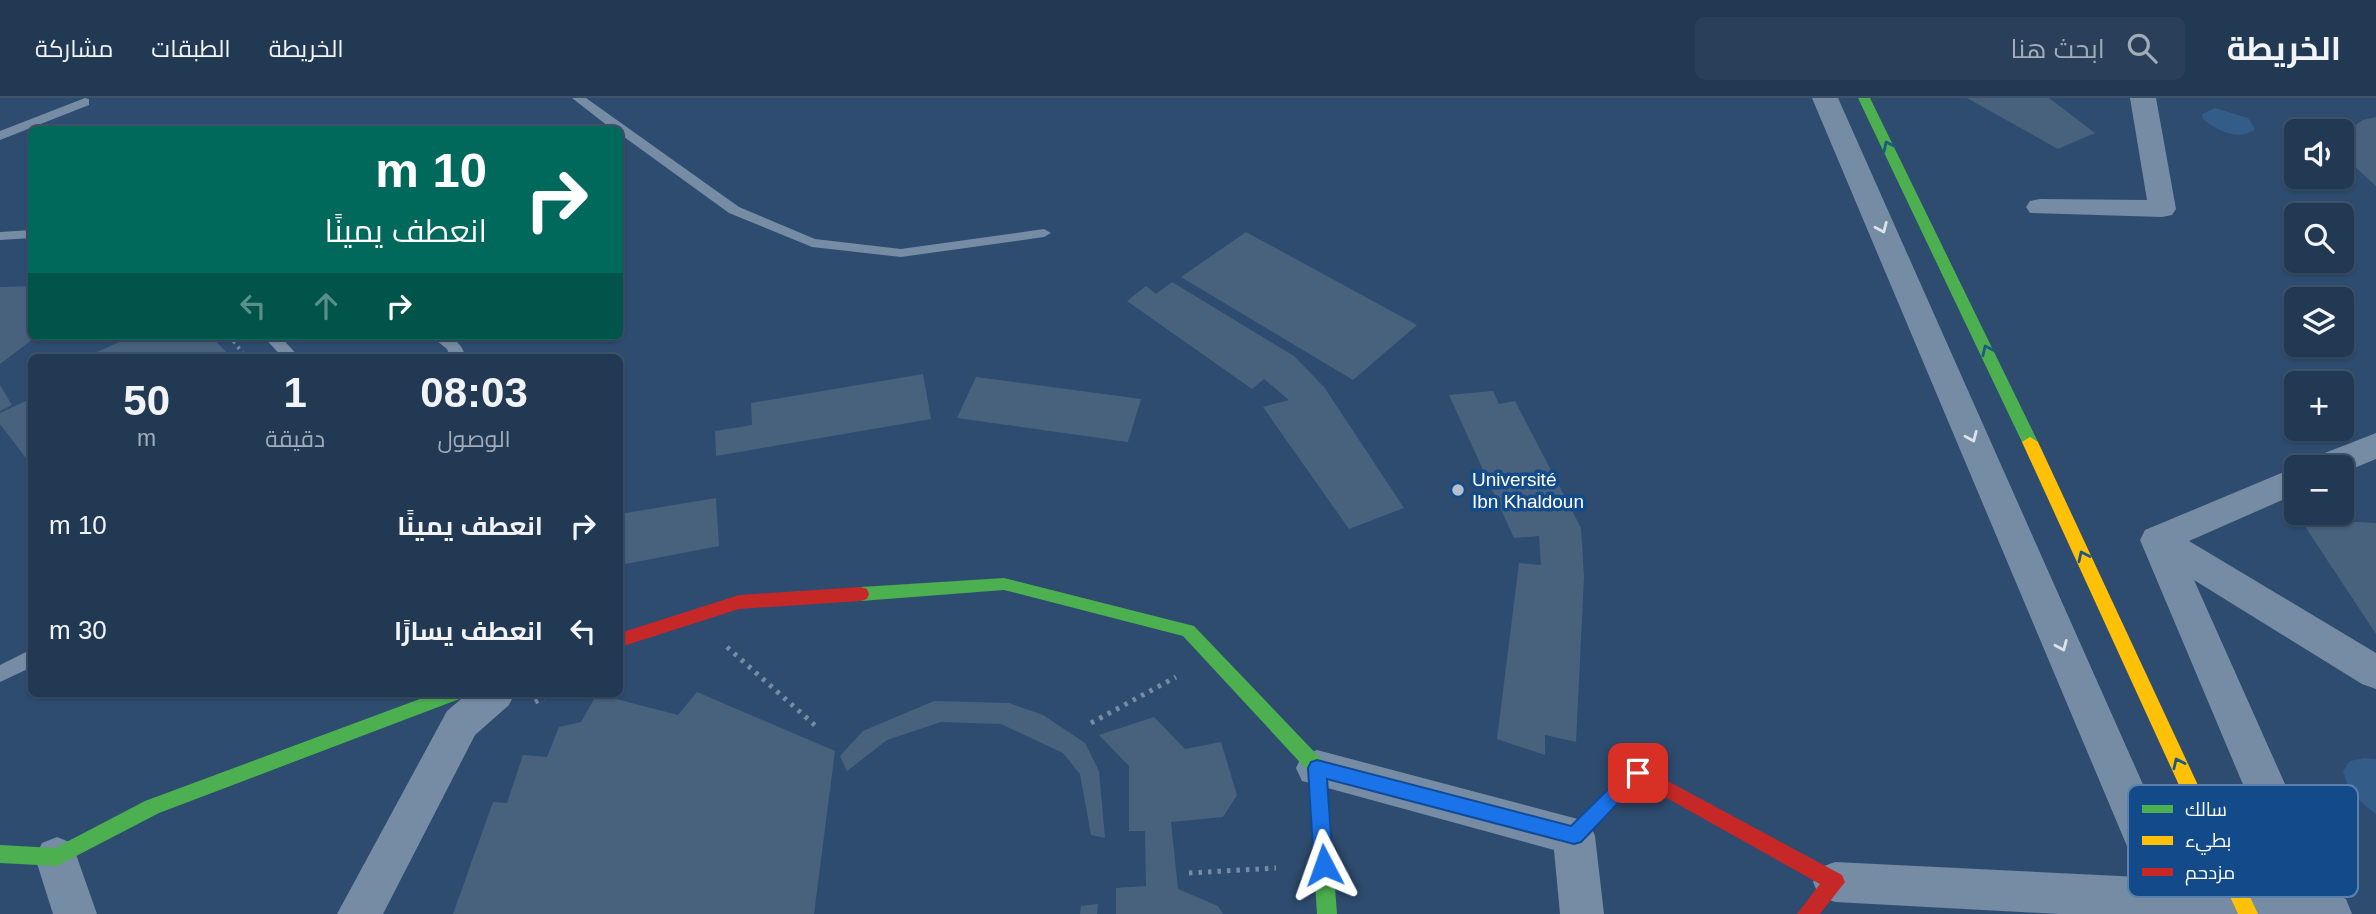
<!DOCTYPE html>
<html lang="ar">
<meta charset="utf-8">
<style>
:root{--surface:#223953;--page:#2a405a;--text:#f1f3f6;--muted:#a2acb8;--line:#3f536a}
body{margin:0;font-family:Helvetica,Cairo,sans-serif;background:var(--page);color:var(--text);direction:rtl;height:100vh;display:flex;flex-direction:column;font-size:26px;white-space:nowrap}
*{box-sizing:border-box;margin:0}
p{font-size:23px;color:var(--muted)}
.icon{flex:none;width:38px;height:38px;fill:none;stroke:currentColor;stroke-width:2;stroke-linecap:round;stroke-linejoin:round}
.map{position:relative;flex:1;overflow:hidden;direction:ltr}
.panel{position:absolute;left:28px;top:256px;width:595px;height:343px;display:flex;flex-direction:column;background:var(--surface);border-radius:10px;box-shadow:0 2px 5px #0004,0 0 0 2px var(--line);direction:rtl}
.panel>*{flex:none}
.banner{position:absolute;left:28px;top:28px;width:595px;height:214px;border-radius:10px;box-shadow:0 2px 5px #0004,0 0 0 2px var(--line);direction:rtl;background:#00695c;color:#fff;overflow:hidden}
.tools{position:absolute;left:2284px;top:21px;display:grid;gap:14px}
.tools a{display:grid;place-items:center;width:70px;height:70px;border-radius:10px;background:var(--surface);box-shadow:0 2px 5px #0004,0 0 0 2px var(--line);font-size:35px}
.pin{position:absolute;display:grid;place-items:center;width:60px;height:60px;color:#fff;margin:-30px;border-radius:14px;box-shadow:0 4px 10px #0006}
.me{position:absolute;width:77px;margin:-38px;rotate:356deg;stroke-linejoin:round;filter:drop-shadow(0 0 5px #0008)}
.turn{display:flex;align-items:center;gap:24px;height:147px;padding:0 21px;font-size:32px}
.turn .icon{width:91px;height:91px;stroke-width:2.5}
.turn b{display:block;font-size:49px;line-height:60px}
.lanes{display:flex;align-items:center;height:66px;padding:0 21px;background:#0003;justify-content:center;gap:35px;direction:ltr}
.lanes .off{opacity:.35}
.eta{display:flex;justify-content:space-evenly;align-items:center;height:119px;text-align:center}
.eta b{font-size:42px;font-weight:800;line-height:49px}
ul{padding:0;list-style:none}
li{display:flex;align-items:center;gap:21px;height:105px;padding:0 21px}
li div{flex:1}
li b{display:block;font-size:26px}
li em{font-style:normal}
header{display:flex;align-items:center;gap:42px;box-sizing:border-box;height:98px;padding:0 35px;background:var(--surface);border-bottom:2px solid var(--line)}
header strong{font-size:33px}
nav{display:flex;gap:38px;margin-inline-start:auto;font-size:24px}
.search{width:490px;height:63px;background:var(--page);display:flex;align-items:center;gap:18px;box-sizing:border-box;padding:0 24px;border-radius:10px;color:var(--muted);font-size:26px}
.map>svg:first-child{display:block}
.water{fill:#335c89}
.building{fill:#48627e}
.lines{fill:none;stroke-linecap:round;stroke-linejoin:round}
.path-far1{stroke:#758ca4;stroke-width:3.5;stroke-dasharray:2.5 4.5;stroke-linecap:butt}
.path{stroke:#758ca4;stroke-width:5;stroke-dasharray:3.5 6;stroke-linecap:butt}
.lane{fill:#758ca4;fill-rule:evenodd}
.street{fill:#758ca4;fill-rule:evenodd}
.fast{fill:#4caf50;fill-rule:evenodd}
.slow{fill:#ffc107;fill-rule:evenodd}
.jam{fill:#c62828;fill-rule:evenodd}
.oneway{stroke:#1c5a81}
.oneway2{stroke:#dce2e8}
.route{fill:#1a73e8;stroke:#114b97;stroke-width:2}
.poi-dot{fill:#b6c0cd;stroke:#134b8a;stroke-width:2.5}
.labels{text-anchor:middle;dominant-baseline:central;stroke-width:7;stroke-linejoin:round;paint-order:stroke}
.poi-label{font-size:19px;fill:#fff;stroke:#134b8a;text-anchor:start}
.key{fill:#134b8a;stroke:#5a81ad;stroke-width:2}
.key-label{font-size:19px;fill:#fff}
</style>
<header>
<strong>الخريطة</strong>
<div class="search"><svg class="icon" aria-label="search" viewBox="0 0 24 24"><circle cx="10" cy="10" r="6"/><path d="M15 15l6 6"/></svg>ابحث هنا</div>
<nav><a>الخريطة</a><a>الطبقات</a><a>مشاركة</a></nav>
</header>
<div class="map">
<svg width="2376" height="816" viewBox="0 0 2376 816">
<rect width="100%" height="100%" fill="#2e4c6f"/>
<path class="water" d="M2215,10L2248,20L2255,31C2241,44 2215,32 2203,21L2202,16Z
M2364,660L2376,661V716C2359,704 2348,693 2343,673L2350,663Z"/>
<path class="building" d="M1967,0H2049L2095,35L2058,51Z
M2376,19V88L2354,68L2344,49L2347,33L2363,22Z
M1246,134L1417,227L1353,282L1181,179Z
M1172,184L1294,258L1324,289L1404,410L1349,431L1263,309L1289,302L1264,281L1252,291L1127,203L1146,188L1156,196Z
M32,188V238H37L0,266V189Z
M132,238H211L226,254L215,259H86Z
M923,276L931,321L716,358L715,333L752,327L751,305Z
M976,279L1141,301L1128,344L957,320Z
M0,287L12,307L0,313Z
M1493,293L1499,306L1515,303L1581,430L1584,479L1576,644L1545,637V657L1497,641L1519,465L1541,467L1539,438L1514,440L1449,297Z
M32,300V368L0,326V315Z
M716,400L719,448L620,467V416Z
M2300,421L2376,425V536Z
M697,594L835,653L814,816H453L493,704L507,705L523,657L547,659L559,629L581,624L597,596L678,617Z
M934,603L1009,605L1043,617L1085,645L1099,673L1105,740L1091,737L1080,676L1063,655L1001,626L941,624L887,642L847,673L840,658L863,633Z
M1154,619L1185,651L1221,644L1237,697L1223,719L1171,724L1178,791L1218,808L1223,816H1116V790L1146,788L1145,733H1129V668L1099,637Z
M1098,806L1097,816H1080L1081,808Z"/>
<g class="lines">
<path class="path-far1" d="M229,238L246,259"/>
<path class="path" d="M727,549L818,630
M535,604L551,595
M1091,625L1176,579
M1189,775L1276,770"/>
<path class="lane" d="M85,0L89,1V7L0,42V33Z
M572,0H586L739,109L815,141L901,151L1044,131L1051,135L1044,139L901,159L812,149L729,115L620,36V32H613Z
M32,132V140L0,142V134Z
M263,238H280L299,259H282Z
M431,238C451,238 459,240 466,259H450L447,251Z
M32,551V569L0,584V567Z"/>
<path class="street" d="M1812,0H1838L2185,781L2287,791L2140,442L2145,432L2296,369V396L2189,443L2376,555V591L2362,586L2194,482L2334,796L2346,801L2352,816H2058L1835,804L1819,798L1813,784L1819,770L1835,764L2140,779Z
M2130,0H2156L2176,111L2172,117L2162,119L2030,115L2026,109L2030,103L2040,101L2147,102Z
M2376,335V361L2342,375V369H2307L2312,360Z
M468,595H515L509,607L475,637L383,816H337L447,613Z
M1317,652L1589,724L1595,738L1604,816H1560L1554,752L1302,683L1296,670L1302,657Z
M57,739L72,745L97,816H53L35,759L42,745Z"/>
<path class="fast" d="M1858,0H1870L2038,344L2035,348H2025L2022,344Z
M1004,480L1194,528L1324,664L1326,670L1337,816H1317L1308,673L1183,538L1004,492L861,503L855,501L853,496L855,491L861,489Z
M436,595H465L462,600L159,715L57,768L0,765V747L55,750L145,703Z"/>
<path class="slow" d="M2030,339L2038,344L2258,816H2238L2022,344Z"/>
<path class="jam" d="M861,489L867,491L869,496L867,501L861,503L739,511L620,549V535L739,497Z
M1638,667L1842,777L1845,784L1820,816H1797L1820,786L1640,685L1581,744L1574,747L1567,744L1564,738L1567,732L1631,669Z"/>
</g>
<defs><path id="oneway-chevron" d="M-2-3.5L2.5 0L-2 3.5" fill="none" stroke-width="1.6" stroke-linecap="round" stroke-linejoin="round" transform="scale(1.75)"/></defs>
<g class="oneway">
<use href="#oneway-chevron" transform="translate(1888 48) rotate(-116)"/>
<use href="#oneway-chevron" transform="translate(1987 252) rotate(-115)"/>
<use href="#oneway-chevron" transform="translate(2083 458) rotate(-115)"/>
<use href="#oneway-chevron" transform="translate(2178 665) rotate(-115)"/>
</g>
<g class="oneway2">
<use href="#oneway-chevron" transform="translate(1882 130) rotate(67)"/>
<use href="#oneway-chevron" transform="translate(1972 339) rotate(67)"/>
<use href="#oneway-chevron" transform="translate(2062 548) rotate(67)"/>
</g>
<path class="route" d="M1317,662L1571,728L1631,669H1645L1647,675L1581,744L1574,746L1327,681L1333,767L1331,774L1324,777L1317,774L1314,767L1308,670L1311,664Z"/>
<circle class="poi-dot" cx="1458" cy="392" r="7"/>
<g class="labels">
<g class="poi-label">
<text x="1472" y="381">Université<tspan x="1472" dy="22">Ibn Khaldoun</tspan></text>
</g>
</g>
<rect x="2128" y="687" width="230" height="112" rx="10" class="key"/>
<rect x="2142" y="707" width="31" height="8" fill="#4caf50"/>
<rect x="2142" y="738" width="31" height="9" fill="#ffc107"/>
<rect x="2142" y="770" width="31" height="8" fill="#c62828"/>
<g class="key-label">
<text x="2185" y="718">سالك</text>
<text x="2185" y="749">بطيء</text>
<text x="2185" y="781">مزدحم</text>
</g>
</svg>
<div class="tools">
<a><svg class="icon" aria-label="sound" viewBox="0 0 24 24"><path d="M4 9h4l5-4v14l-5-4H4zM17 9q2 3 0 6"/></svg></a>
<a><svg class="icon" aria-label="search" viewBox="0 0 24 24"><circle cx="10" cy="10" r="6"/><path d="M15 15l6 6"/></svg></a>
<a><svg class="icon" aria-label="layers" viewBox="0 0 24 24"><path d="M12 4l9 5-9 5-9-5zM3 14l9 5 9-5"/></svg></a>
<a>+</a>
<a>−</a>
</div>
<div class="pin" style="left:1638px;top:675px;background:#d93025"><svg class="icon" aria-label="arrive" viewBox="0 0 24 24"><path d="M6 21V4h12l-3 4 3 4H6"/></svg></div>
<svg class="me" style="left:1324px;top:767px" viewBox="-20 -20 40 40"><path d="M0-17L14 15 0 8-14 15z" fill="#1a73e8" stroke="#fff" stroke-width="4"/></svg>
<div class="banner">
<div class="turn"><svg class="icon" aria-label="right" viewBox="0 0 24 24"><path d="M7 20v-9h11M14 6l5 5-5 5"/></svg><div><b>10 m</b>انعطف يمينًا</div></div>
<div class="lanes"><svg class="icon off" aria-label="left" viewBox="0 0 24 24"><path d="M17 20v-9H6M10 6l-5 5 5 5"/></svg><svg class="icon off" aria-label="ahead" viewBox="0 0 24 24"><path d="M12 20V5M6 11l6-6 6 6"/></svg><svg class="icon" aria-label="right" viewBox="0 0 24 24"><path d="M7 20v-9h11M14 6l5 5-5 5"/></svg></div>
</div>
<section class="panel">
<div class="eta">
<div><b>08:03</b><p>الوصول</p></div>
<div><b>1</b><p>دقيقة</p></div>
<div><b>50</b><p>m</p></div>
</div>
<ul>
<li><svg class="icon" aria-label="right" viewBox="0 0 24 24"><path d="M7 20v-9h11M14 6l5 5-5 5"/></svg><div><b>انعطف يمينًا</b></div><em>10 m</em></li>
<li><svg class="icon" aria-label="left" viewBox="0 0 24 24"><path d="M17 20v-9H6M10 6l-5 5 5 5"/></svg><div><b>انعطف يسارًا</b></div><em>30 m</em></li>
</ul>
</section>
</div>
